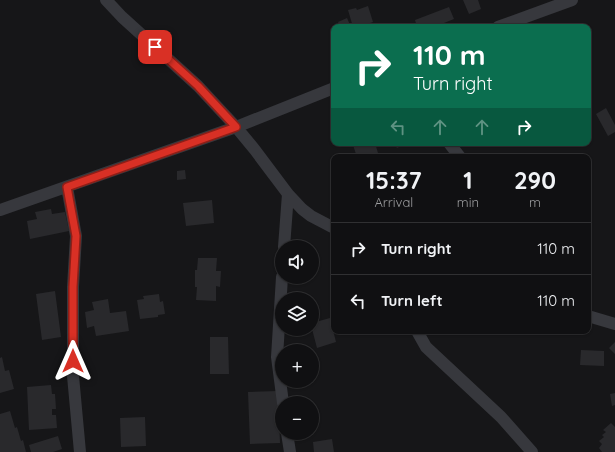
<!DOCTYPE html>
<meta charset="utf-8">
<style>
:root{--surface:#101012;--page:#1e1e20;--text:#f1f3f6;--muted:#9c9d9f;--line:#303032}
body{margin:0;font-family:Quicksand,sans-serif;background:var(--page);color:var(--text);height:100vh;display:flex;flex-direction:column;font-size:15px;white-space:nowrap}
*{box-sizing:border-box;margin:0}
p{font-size:13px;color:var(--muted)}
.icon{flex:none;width:22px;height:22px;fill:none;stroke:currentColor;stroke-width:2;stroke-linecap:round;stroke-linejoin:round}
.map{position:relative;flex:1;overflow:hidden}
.drawer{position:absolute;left:331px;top:154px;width:260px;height:180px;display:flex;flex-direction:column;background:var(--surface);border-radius:8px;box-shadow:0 1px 3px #0004,0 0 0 1px var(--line)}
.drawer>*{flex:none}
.top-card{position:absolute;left:331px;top:24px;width:260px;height:122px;border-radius:8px;box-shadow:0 1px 3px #0004,0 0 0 1px var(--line);background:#0b6e4f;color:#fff;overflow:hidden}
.fabs{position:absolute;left:275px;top:240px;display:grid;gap:8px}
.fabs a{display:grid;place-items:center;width:44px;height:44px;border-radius:50%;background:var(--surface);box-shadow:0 1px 3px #0004,0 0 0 1px var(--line);font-size:20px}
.pin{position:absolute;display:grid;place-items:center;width:34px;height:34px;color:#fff;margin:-17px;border-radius:8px;box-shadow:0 2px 6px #0006}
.me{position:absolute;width:44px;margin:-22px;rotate:0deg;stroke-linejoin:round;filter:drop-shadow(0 0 3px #0008)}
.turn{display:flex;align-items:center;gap:14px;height:84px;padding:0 16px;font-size:18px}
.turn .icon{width:52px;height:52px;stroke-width:2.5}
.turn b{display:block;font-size:28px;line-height:34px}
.lanes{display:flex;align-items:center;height:38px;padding:0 16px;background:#0003;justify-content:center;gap:20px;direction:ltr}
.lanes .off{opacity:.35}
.eta{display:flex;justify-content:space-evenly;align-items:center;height:68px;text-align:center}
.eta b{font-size:24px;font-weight:700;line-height:28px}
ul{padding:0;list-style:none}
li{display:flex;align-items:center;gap:12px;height:52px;padding:0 16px;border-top:1px solid var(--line)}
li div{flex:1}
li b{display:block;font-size:15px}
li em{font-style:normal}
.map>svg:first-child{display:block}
.building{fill:#29292c}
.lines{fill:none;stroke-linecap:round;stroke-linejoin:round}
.minor{stroke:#37383d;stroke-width:12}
.route-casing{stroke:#8d1f18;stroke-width:10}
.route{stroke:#d93025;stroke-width:7}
</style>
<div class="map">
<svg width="615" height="452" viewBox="0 0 615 452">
<rect width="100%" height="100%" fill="#161618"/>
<path class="building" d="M463,0H478L481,9L469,14Z
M368,6L373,22L364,25V27H353L348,10L356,8L357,10Z
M449,7L454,19L434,27H417L415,20Z
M347,18L351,27H340L338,22Z
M606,108L615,125V132L608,136L596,114Z
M359,143H375L378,153L373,154L374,157H357L353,145Z
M394,143H407L397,148Z
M185,170L186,179L177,180V171Z
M212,200L214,223L186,226L183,203Z
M51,209L52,214L65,212L69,231L30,239L27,221L37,219L35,212Z
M198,258H217L216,271H221L220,287L216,286V301L196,300L197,287H195V270H197Z
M55,291L61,337L42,340L36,294Z
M159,294L160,302L163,301L165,314L158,315V317L140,319L137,300L144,299L143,296Z
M108,299L110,313L126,311L129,331L96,336L94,326L87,328L85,312L94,310L92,302Z
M330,318L336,342L317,348L312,329V323Z
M210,337H228L229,374H210Z
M615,342V354L609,348Z
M581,350L604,351V366L580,365Z
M2,357L5,371L9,370L14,389L0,393V358Z
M51,385L52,394H55L56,409H52V415H56L57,428L29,430L27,387Z
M278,391L280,443L250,444L248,392Z
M615,393V405L612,406L610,394Z
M10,411L15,428L17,427L21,441L23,440L26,452H0V414Z
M145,417L146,446L121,447L120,418Z
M611,423L615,427V452H602L599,448L602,444L599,441L604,437L602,435L606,432L603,430Z
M58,436L62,449L53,452H31L29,445Z
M332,439L334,452H314L313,442Z"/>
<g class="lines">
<path class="minor" d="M106,0L122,17L198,86L236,127L255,150L288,194L302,209L311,216L332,227H334
M498,27L572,0
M449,143L460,157
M67,187L76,236L73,287V376L80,452
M0,210L236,127L334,88
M284,247L288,194
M282,277L277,357L283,403
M588,316L615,324
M417,331L426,347L501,417L532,452
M287,433L290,452"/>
</g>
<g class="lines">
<g class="route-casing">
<path id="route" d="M73,361V287L76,236L67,187L236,127L198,86L155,47"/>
</g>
<use href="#route" class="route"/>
</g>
</svg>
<div class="fabs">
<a><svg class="icon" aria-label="sound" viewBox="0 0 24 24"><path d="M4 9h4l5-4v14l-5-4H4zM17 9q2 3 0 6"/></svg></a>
<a><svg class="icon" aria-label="layers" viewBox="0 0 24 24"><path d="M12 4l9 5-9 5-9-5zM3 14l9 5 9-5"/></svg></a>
<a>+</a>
<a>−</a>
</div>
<div class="pin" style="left:155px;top:47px;background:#d93025"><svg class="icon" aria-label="arrive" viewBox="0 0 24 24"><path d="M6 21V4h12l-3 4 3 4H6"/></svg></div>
<svg class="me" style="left:73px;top:361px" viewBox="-20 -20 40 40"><path d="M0-17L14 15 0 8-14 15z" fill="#d93025" stroke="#fff" stroke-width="4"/></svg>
<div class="top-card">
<div class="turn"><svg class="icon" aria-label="right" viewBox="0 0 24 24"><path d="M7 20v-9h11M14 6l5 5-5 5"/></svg><div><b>110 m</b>Turn right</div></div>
<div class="lanes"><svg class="icon off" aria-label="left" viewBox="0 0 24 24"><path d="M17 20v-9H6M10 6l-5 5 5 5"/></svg><svg class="icon off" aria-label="ahead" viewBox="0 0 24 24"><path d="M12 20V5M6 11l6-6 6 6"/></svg><svg class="icon off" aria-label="ahead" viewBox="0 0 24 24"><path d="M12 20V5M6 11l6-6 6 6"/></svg><svg class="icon" aria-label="right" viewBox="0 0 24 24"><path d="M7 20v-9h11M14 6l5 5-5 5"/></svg></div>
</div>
<section class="drawer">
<div class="eta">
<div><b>15:37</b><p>Arrival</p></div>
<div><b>1</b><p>min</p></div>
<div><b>290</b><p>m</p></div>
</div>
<ul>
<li><svg class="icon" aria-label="right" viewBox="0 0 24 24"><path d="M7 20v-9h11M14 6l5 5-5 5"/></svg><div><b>Turn right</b></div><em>110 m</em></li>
<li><svg class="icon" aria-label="left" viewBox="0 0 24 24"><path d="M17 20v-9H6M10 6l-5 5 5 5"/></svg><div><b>Turn left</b></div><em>110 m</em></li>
</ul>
</section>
</div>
